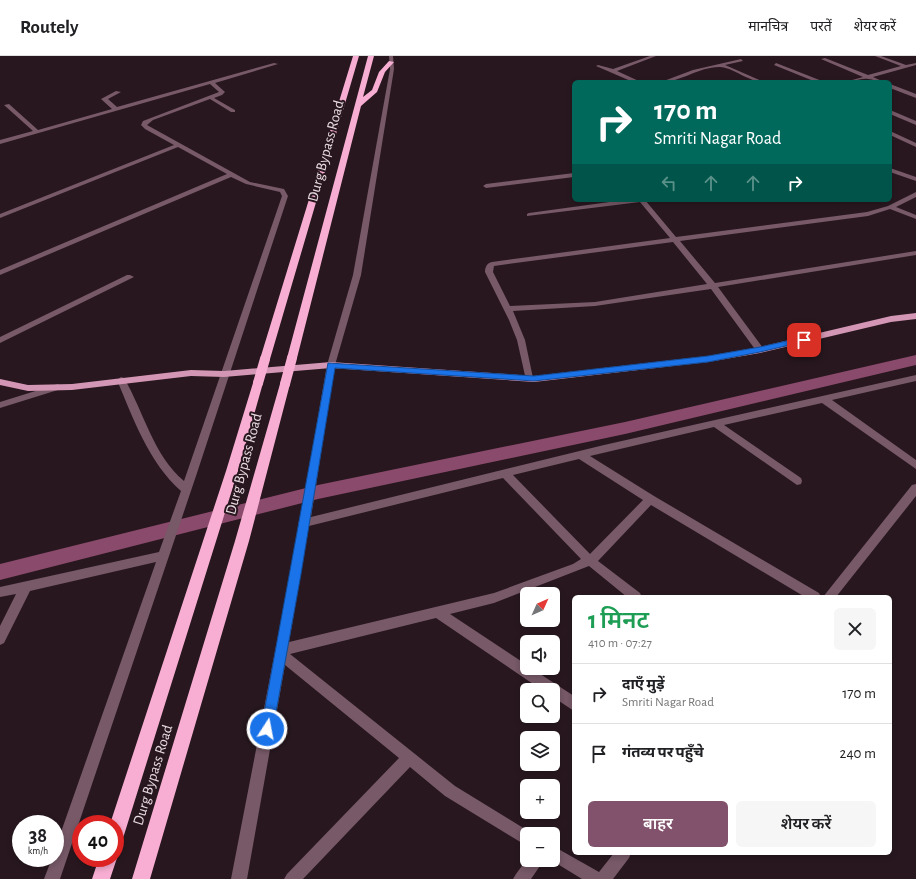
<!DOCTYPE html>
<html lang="hi">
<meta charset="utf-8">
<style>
:root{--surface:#fff;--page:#f6f6f6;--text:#202124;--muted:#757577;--line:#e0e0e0;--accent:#82526d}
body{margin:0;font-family:"Alegreya Sans","Noto Sans Devanagari",sans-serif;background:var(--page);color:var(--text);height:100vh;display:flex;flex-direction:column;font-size:15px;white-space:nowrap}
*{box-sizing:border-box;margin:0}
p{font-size:13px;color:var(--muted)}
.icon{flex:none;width:22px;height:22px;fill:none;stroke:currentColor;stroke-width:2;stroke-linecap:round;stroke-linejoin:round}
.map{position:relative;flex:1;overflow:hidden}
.details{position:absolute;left:572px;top:539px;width:320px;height:260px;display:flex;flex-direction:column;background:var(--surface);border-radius:6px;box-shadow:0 2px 6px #0003}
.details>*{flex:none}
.top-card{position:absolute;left:572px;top:24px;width:320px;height:122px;border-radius:6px;box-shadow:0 2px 6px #0003;background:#00695c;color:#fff;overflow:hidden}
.needle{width:26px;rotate:45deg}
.controls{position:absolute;left:520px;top:531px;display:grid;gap:8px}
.controls a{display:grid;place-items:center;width:40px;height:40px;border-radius:6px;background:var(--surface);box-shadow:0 2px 6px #0003;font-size:20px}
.speed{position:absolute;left:12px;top:759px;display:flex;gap:8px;font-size:20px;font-weight:700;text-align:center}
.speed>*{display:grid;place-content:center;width:52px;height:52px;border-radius:50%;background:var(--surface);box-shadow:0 2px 6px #0003;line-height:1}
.speed small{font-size:10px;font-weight:400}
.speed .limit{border:6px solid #d22;background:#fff;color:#111}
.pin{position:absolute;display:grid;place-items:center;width:34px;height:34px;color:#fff;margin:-17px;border-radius:8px;box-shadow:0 2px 6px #0006}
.me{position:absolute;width:44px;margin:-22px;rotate:11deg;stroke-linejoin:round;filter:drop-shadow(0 0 3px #0008)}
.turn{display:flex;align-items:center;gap:14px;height:84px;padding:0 16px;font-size:18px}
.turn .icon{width:52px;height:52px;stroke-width:2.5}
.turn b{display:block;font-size:28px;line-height:34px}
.lanes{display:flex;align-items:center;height:38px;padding:0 16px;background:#0003;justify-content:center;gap:20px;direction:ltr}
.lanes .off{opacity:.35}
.round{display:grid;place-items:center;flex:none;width:42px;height:42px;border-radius:6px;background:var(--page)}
.overview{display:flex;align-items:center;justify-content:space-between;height:68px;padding:0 16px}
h1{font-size:24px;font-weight:600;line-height:30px;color:#1e9e55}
.action{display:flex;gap:8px;margin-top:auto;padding:8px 16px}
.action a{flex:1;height:46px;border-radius:6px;background:var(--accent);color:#fff;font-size:16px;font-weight:600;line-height:46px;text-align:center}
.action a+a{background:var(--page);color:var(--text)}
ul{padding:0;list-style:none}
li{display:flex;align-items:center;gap:12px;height:60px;padding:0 16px;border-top:1px solid var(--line)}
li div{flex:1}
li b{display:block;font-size:15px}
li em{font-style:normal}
header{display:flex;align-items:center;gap:24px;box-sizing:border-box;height:56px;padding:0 20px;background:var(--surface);border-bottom:1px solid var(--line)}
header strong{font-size:19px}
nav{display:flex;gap:22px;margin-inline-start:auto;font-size:14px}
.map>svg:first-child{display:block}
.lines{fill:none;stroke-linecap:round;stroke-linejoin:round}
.canal{fill:#8a4a6b;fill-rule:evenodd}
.minor{fill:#775967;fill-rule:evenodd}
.major{fill:#d396b4;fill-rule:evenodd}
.highway{fill:#f8aed2;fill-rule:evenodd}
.highway-bridge{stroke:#f8aed2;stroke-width:10}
.route{fill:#1a73e8;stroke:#114b97}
.labels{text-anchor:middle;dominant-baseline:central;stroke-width:4;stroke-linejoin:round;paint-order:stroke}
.street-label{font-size:15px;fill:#e8dbe0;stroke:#28171f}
</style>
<header>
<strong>Routely</strong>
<nav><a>मानचित्र</a><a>परतें</a><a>शेयर करें</a></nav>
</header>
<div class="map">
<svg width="916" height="823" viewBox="0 0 916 823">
<rect width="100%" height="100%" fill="#28171f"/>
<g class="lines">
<path class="canal" d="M916,299V309L625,378L318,443L0,524V508L318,429L625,366Z"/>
<path class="minor" d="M389,0H393L394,13L361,219L335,309L311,461L604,389L916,319V325L832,344L916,404V413L822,347L724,369L801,422L802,425L801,428L797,429L714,371L590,400L654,440L819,537L821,541H805L651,449L598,505L640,537L642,541H627L589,510L494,547L450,558L527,609V612H531L574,640V655L553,641V634H542L436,562L290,598L455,730L533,778H527V789L522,787L445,740L410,711L303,823H284L287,818L399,702L285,609L247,823H231L290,518L299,469L298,467L300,464L327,309L353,219L390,13ZM579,403L643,444L590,498L513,419ZM503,422L581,503L573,508L494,537L289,586L309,470Z
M650,0H656L617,15L641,26H633L596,10L598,9L613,13Z
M875,0H881L906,9L916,7V9L873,21L884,26C877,26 873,23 868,23C861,22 853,26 845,26L863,21L821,3L825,2L868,19L901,10Z
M741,3L743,5L725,9L764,26C748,26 731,10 719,11C699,11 681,26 661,26L693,14Z
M274,7L278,8L215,27L225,36L222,39L214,42L235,54V56H231L210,43L153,64L147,69L250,126L284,133L288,140L197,417L60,823H44L52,802H55V793L156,506L30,535L4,587L0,589V570L16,538L0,541V531L159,496L181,435C149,407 133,362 117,324L121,321L124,322C144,356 153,399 184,425L282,140L280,136L246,128L231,121L0,219V214L227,118L178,91L0,162V158L174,89L145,73L141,69L143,65L219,36L210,28L0,88V84L33,75L4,49L9,48L38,74L112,53L101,43L116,35L121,36L108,43L117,51Z
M776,7L822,25L823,26H816L774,9Z
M890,28L916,38V42L890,32Z
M890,54L916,65V69L890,58Z
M890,75L916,87V91L890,79Z
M890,112L916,121V125L890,116Z
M574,117V121L486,132L483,130L486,128Z
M916,136V141L896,151L916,159V163L890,153L868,160L680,185L715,227L916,195V199L718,231L763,292L764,294L763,296H757L711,233L595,250L513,255L525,284L533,322L532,324H526L517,284L509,264L485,216C485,211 487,207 492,206L670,182L640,146L527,160V158L529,157L624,144H645L676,181L867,156L888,150ZM673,186L707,228L595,246L510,250L493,216L494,210Z
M127,219H130L134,221L0,287V281Z
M58,328L62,331L61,333L0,352V346Z
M916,428V440L836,541H823L912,429Z
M553,790L599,816L614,797H631L629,802L613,823H582L551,804H553Z
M527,803L544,804L531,823H513L516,818Z"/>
<path class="major" d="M916,257V263L891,266L760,297L708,306L534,326L331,312L224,321L191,320L72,334L28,335L0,329V323L28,329L72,328L191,314L224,315L331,306L534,320L708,300L760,291L891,260Z"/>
<path class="highway" d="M353,0H359L270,303L269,305H261L260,303Z
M368,0H374L363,41L372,34L379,16L389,5L394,6L385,16L377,36L361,50L297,302L292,305L287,302Z
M258,323L262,324L263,327L238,415L124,779L121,785L115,788V768H110L226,415L253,327L254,324Z
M285,324L289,325L290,328L249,485L150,823H132L235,485L280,328L281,325Z
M115,797L117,802L110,823H92L99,802H115Z"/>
<path class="highway-bridge" d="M258,327L265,303
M285,328L292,302"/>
</g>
<path class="route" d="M804,281L807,282V285L760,296L708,306L534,325L335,312L301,518L273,673L271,677L267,679L262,677L261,673L328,307L534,320L708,300L760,291Z"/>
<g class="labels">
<g class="street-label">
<text transform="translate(326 95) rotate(-75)">Durg Bypass Road</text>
<text transform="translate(244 408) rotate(-75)">Durg Bypass Road</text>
<text transform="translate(153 719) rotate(-73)">Durg Bypass Road</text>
</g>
</g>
</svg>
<div class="controls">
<a><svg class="needle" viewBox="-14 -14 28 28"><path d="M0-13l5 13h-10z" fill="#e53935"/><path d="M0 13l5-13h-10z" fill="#757577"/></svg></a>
<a><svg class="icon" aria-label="sound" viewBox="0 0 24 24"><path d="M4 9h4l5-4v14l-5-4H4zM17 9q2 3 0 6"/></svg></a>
<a><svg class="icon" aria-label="search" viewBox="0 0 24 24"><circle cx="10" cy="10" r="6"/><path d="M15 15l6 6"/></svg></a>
<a><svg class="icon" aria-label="layers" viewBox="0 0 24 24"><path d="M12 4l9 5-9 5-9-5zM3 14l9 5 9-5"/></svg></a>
<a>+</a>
<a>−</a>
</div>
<div class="speed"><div>38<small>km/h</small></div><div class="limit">40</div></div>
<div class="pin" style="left:804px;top:284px;background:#d93025"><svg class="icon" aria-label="arrive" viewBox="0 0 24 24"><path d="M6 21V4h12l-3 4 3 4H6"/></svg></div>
<svg class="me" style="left:267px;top:673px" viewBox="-20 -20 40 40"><circle r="17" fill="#1a73e8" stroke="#fff" stroke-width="3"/><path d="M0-11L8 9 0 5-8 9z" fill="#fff"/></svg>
<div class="top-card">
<div class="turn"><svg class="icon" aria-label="right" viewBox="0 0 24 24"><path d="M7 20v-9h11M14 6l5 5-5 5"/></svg><div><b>170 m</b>Smriti Nagar Road</div></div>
<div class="lanes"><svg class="icon off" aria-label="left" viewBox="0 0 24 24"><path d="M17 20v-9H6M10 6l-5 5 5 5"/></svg><svg class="icon off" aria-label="ahead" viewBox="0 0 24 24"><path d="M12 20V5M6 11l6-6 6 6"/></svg><svg class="icon off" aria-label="ahead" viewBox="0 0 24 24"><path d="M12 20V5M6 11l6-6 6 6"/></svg><svg class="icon" aria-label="right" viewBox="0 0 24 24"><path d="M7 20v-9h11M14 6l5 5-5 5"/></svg></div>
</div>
<section class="details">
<div class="overview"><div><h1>1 मिनट</h1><p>410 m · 07:27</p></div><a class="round"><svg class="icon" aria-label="close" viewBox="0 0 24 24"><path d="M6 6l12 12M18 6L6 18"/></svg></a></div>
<ul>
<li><svg class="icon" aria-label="right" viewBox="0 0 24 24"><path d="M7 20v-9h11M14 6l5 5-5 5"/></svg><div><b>दाएँ मुड़ें</b><p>Smriti Nagar Road</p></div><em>170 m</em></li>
<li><svg class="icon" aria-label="arrive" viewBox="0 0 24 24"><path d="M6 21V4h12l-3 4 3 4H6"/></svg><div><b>गंतव्य पर पहुँचे</b></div><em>240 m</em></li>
</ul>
<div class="action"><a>बाहर</a><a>शेयर करें</a></div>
</section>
</div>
